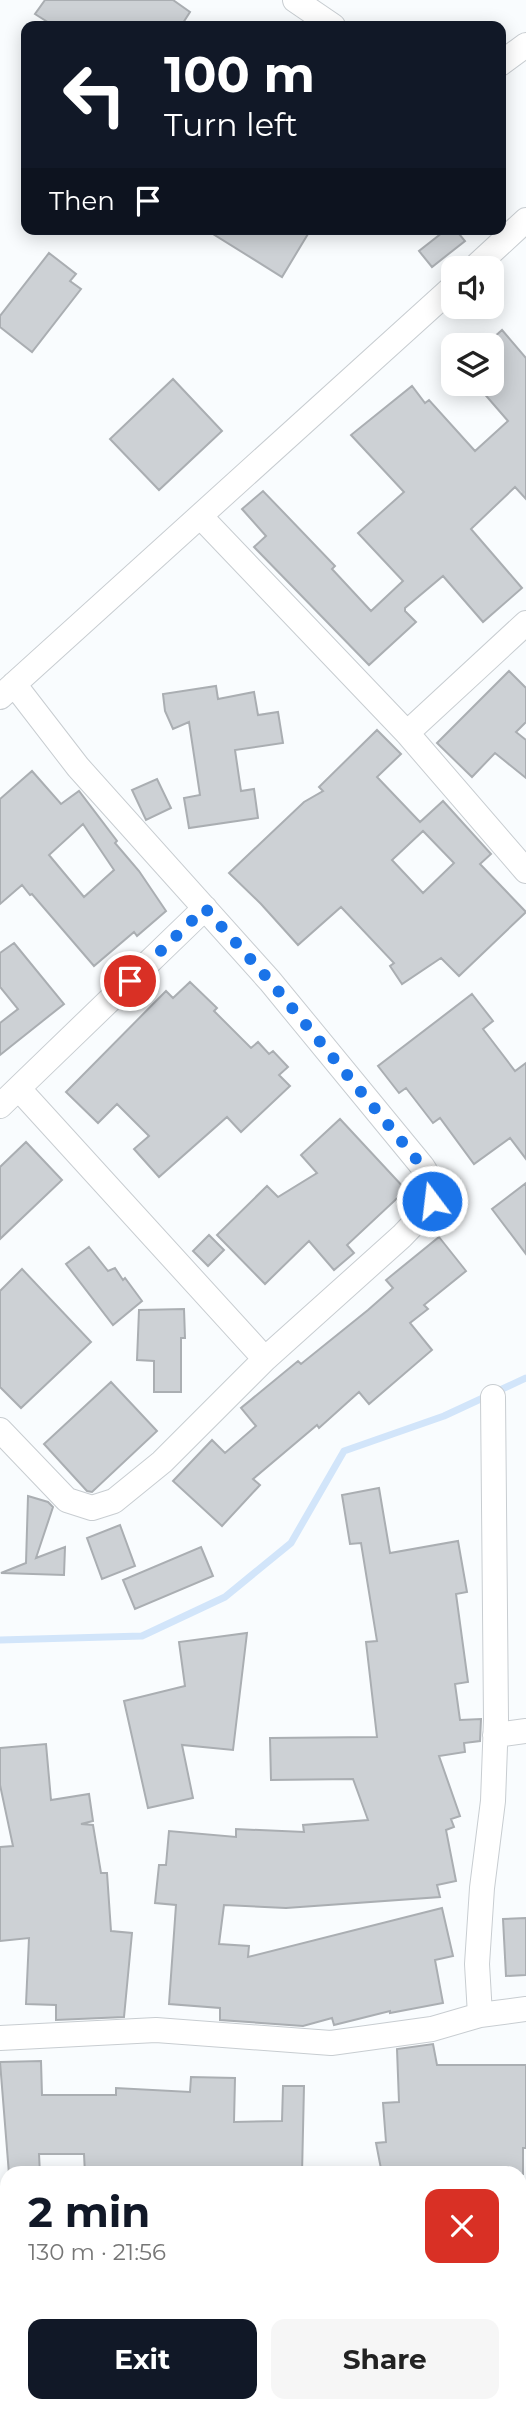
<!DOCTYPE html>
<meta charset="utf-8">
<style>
:root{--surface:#fff;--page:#f6f6f6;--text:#222;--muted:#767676;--accent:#111827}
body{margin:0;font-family:Montserrat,sans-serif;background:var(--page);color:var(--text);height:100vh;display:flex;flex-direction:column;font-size:26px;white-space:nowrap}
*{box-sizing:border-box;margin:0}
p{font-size:23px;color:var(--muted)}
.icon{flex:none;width:38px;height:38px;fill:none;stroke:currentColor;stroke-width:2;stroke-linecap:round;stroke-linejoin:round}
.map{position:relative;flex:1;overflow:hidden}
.drawer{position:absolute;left:0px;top:2166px;width:527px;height:247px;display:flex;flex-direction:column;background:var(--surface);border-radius:21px 21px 0 0;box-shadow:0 4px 18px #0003}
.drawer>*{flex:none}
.top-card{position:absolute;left:21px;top:21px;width:485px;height:214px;border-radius:14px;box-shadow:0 4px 18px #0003;background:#111827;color:#fff;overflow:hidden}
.buttons{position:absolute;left:441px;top:256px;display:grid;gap:14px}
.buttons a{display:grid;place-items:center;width:63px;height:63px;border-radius:14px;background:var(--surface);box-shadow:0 4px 18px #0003;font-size:35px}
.pin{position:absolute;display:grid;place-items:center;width:60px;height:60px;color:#fff;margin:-30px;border:4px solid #fff;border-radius:50%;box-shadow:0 2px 7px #0007}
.me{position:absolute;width:77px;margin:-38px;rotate:345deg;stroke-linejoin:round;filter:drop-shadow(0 0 5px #0008)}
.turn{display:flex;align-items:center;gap:24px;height:147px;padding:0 28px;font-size:32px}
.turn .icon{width:91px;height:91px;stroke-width:2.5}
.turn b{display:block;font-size:49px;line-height:60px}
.then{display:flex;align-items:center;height:66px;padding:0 28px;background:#0003;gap:14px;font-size:26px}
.round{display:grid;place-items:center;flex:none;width:74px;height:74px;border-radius:14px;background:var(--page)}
.headline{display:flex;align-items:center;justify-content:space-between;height:119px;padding:0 28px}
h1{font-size:42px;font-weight:700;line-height:52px;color:var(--accent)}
.primary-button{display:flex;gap:14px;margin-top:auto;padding:14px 28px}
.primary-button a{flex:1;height:80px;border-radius:14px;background:var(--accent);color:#fff;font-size:28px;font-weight:700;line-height:80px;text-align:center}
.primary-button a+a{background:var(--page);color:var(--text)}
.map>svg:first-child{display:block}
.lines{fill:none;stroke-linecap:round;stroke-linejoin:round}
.stream{stroke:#d2e5fa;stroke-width:7}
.building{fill:#cdd1d5;stroke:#aaaeb2;stroke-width:2;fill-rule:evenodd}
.minor-casing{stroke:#c8cdd1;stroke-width:26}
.major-casing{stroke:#ad7143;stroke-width:33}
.minor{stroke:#fff;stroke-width:24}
.major{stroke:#ffc79c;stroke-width:32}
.route{stroke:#1a73e8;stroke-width:12;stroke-dasharray:0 21.6}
</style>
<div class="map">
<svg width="526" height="2413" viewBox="0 0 526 2413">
<rect width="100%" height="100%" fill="#f9fcfe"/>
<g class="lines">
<path class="stream" d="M0,1640L142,1636L225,1597L291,1543L344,1451L444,1416L526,1378"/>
</g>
<path class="building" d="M45,0H173L190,12L181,26H54L35,14Z
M205,229H311L282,277Z
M447,229H455L465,241L432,267L419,251Z
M49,253L76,274L70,281L81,289L32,352L0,327V316Z
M502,330L526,358V499L515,487L471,529L522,588L483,622L443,576L405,608V611L416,622L369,665L254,547L266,536L242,509L263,491L335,566L332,569L371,611L403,581L358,533L404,492L351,435L412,386L425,403L429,400L475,451L508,421L475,383H492V339Z
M173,379L222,431L159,490L110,439Z
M509,671L526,688V722L516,732L526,740V778L495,753L472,777L437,743Z
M216,686L218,699L254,692L258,715L278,712L283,743L235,750L241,791L254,789L258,818L189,828L184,798L200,795L189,722L173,729L165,711L163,694Z
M377,730L401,754L377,777L420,822L443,801L491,854L480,864L526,912L459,976L441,958L402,984L390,966L394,963L341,907L298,945L261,904L229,873L304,802L323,791L319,787ZM423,831L454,863L423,893L392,860Z
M32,771L61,804L79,791L117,841L115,843L139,871L166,911L137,936L134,932L94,966L32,894L30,895L22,885L0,904V799ZM83,824L114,870L84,897L49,855Z
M157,779L171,808L146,820L132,790Z
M14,943L64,1004L0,1055V1023L18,1009L0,987V953Z
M190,982L217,1008L214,1011L251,1048L258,1042L269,1054L273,1051L288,1067L279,1075L290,1086L241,1132L227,1117L159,1177L134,1149L149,1136L117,1104L98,1123L66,1092L166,991L173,998Z
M472,994L493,1021L483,1029L515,1071L526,1063V1159L510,1138L474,1164L440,1118L433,1123L406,1088L399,1093L378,1066Z
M340,1119L406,1190L347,1245L354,1253L334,1270L309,1241L265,1284L217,1235L267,1186L278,1197L317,1173L301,1155Z
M26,1142L62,1180L0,1239V1167Z
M526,1183V1254L492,1209Z
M209,1235L224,1250L208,1266L193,1251Z
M439,1237L466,1271L424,1305L428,1309L410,1323L432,1350L369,1404L359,1392L319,1428L317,1425L253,1479L260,1485L222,1526L173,1481L212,1440L225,1453L256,1426L241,1408L298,1361L301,1364L368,1310L393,1288L386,1280Z
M89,1247L108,1271L115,1268L123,1280L125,1278L142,1301L113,1325L66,1264Z
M22,1269L91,1342L21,1408L0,1387V1291Z
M184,1309L185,1338H181V1392H154V1361L137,1360L139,1310Z
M111,1382L157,1431L92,1492L87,1491L44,1444Z
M379,1488L390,1553L458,1541L467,1592L456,1594L468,1682L455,1684L460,1720L481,1719L480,1741L464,1743L465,1752L439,1756L460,1816L451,1819L454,1827L446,1830L456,1881L437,1885L440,1897L286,1908L224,1905L219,1944L249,1946L248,1957L442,1908L453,1956L435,1960L443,2003L390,2013V2011L334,2025L332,2018L303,2026L220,2020V2008L169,2004L176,1905L155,1903L159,1865H166L169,1831L236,1837V1829L304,1832L303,1825L368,1820L353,1779L271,1780L270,1738L377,1737L366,1642L377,1641L361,1543L350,1544L342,1495Z
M28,1496L48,1502L53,1507L36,1558L65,1547L64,1575L1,1573L26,1563Z
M120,1525L135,1566L102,1579L87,1538Z
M201,1547L213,1576L135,1609L123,1580Z
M247,1633L233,1750L182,1745L193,1798L148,1808L124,1701L185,1686L179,1642Z
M46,1744L51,1800L89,1794L93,1821L81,1824L93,1825L101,1873H107L111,1931L132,1933L124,2017L56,2020V2005L26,2004L29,1938L0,1941V1847L13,1846L0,1785V1748Z
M526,1918V1975L506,1976L503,1919Z
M433,2044L437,2065H526V2148H523V2174H382L376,2143L386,2142L383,2103L399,2102L397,2049Z
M41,2061L42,2095H116V2088L190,2092L191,2077L235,2078L234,2122L282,2121L283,2086H304L302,2174H193L121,2169V2174H85L84,2154H39L40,2174H9L0,2062Z"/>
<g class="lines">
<g class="minor-casing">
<path id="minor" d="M295,0L333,26
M500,64L526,45
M474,268L526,220
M201,517L407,733L526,871
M0,697L453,287
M407,733L526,623
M19,1089L265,1359
M0,1106L205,908
M0,1430L67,1500L92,1508L114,1501L162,1462L265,1359L402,1236L425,1212L432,1201L434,1185L422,1166L270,981L78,767L14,684
M495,1735L526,1731
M480,2015L477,1964L482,1888L493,1801L496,1719L493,1397
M0,2038L156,2030L331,2043L432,2029L480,2015L526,2009"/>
</g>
<g class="major-casing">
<path id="major" d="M520,2392L526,2388
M485,2413L496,2406"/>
</g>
<use href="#minor" class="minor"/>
<use href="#major" class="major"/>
</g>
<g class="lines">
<path class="route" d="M130,981L205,908L270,981L422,1166L434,1185L432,1201"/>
</g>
</svg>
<div class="buttons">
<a><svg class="icon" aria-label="sound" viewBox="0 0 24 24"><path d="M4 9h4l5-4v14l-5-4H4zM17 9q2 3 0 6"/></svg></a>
<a><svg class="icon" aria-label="layers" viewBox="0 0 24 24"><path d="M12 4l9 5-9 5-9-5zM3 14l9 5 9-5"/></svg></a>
</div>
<div class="pin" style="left:130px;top:981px;background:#d93025"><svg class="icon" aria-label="arrive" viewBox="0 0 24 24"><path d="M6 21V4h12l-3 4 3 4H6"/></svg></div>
<svg class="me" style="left:432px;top:1201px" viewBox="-20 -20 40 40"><circle r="17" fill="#1a73e8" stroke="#fff" stroke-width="3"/><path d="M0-11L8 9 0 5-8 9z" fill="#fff"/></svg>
<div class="top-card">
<div class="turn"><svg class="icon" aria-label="left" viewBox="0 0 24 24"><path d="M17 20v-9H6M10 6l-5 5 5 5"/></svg><div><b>100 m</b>Turn left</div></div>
<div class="then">Then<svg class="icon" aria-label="arrive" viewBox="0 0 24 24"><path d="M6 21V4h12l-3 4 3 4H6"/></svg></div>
</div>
<section class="drawer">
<div class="headline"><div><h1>2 min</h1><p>130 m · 21:56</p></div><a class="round" style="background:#d93025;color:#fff"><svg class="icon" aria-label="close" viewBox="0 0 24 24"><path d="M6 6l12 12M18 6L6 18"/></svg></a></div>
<div class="primary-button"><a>Exit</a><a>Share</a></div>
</section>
</div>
